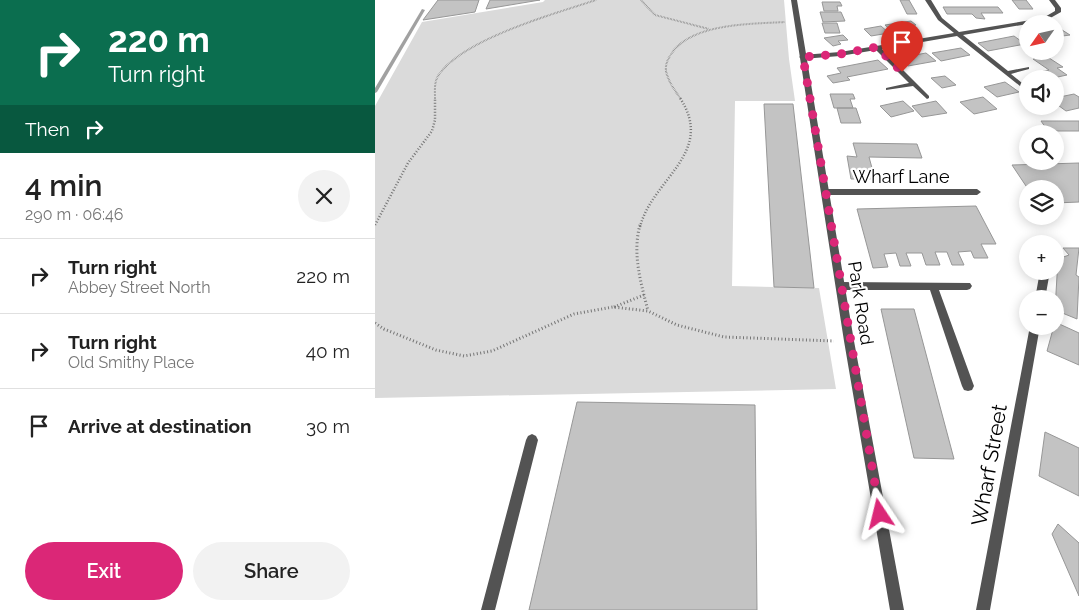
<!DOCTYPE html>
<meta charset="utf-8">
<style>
:root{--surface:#fff;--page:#f2f2f2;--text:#222;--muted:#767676;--line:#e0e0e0;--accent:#db2777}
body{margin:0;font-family:Raleway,sans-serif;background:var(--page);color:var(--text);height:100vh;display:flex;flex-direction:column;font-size:19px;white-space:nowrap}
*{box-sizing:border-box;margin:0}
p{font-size:16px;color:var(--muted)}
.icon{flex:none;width:28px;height:28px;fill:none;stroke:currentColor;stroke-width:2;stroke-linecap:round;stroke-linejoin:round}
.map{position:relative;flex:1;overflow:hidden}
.sheet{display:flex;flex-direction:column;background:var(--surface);width:375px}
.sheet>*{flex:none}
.guide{background:#0b6e4f;color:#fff;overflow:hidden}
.needle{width:32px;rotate:236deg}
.buttons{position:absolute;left:644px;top:15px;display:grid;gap:10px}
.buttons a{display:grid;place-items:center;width:45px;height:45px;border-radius:50%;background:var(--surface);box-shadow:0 2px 12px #0003;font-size:25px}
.pin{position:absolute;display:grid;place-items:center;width:42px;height:42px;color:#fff;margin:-51px -21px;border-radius:50% 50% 50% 0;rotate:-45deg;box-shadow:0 0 5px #0007}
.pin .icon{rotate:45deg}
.me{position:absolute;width:55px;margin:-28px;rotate:350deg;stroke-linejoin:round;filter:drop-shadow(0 0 4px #0008)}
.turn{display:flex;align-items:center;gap:18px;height:105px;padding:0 25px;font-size:22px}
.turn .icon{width:65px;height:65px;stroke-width:2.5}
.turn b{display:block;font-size:35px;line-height:42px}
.then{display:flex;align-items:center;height:48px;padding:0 25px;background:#0003;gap:10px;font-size:19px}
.round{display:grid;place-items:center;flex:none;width:52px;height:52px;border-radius:26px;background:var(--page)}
.summary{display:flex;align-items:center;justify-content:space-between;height:85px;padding:0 25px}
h1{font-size:30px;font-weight:600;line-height:38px}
.cta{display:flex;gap:10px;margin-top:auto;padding:10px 25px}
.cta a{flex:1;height:58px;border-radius:30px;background:var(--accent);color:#fff;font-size:20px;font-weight:600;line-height:58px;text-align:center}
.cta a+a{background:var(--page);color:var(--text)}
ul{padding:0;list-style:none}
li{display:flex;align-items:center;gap:15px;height:75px;padding:0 25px;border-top:1px solid var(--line)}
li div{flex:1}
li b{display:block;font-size:19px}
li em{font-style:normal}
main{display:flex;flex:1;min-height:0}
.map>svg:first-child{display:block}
.green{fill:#dadada}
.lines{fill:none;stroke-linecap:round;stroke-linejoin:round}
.stream{fill:#a1a1a1;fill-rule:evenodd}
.building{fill:#c3c3c3;stroke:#979797}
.path-far2{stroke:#757575;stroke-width:2;stroke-dasharray:0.5 1;stroke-linecap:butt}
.path-far1{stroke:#757575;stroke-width:2.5;stroke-dasharray:1 2;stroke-linecap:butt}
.path{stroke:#757575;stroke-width:3;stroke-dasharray:1 2.5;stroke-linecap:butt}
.service{fill:#535353;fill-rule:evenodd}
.minor{fill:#535353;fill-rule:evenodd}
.tertiary{fill:#535353;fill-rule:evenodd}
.route{stroke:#db2777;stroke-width:9;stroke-dasharray:0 16.2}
.labels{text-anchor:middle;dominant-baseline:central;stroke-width:4.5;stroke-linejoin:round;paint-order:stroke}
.street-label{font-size:18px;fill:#000;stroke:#fff}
.near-street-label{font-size:21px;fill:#000;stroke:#fff}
</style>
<main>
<section class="sheet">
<div class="guide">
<div class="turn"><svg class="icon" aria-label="right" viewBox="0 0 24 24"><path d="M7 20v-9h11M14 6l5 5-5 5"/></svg><div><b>220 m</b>Turn right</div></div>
<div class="then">Then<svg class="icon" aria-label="right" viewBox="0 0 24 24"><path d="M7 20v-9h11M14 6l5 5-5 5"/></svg></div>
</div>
<div class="summary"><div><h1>4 min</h1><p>290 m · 06:46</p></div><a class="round"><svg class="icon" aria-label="close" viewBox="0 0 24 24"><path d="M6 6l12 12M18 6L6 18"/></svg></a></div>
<ul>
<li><svg class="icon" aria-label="right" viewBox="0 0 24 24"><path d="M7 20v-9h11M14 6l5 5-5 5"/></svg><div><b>Turn right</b><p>Abbey Street North</p></div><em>220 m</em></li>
<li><svg class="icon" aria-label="right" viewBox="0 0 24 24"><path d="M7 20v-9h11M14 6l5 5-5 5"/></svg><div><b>Turn right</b><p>Old Smithy Place</p></div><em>40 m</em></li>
<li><svg class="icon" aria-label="arrive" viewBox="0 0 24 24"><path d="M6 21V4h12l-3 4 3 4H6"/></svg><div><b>Arrive at destination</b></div><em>30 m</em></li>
</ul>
<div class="cta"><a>Exit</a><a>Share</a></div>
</section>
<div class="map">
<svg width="704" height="610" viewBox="0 0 704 610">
<rect width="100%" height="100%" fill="#fff"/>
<path class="green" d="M170,0H409L414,59L420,101H360L357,286L444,288L461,389L0,398V106L47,22L168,2Z"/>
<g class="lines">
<path class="stream" d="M47,9L50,10L2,92L0,93V88Z"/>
</g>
<path class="building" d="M63,0H104L100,12L48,20Z
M115,0H165L111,9Z
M525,0H534L542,14H532Z
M637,0H651L658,9H644Z
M447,2H465L467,6H462L463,11H449Z
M568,7H623L628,13H606L610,19L601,18L597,14H572Z
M445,12H466L470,21L448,22Z
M536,21L541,25L535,26L538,29L518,32L510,25Z
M447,23H462L465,33H450Z
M506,26L514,33L496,36L489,29Z
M680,28H684L695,35L680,37Z
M468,35L473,40L463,41L466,44L458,46L449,38Z
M639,36L650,44L613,51L603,43Z
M586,48L595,55L566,61L557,53Z
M551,53L561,61L533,66L524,58Z
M671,56L688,67L682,68L692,75L678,78L668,71L674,70L658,59Z
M503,60L513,69L472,77L475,80L458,83L452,76L466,73L462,68Z
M570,76L581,85L567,88L556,78Z
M630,82L644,92L622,97L609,87Z
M455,94H478L480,99H475L478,108H459Z
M699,94L704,97V108L691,111L680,103V98Z
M608,97L622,109L599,114L585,102Z
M528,101L539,111L516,117L505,106Z
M561,101L572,113L547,117L537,106Z
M389,104H418L439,288L399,287Z
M462,108H481L486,123H466Z
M666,121H704V131H673Z
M478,143L542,144L547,158L494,157L500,179H476L472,156L482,157Z
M704,163V202L680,203V189H653L637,165Z
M601,206L621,244H606L613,258H599L596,251L583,252L589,265H577L572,252H560L565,265H551L547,253H531L536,266H525L521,253L509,254L513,267L498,268L482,209Z
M688,248H704L701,275L704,277L702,319L680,310L683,259L694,255Z
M506,309H539L579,459L539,458Z
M680,322L704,333V365L672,351Z
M202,402L380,405L382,610H154Z
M670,432L704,448V496L664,476Z
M683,524L704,543V596L677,534Z"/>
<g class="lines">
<path class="path-far2" d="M266,0L280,15L334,29
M60,99C60,91 59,83 63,76C87,39 179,14 221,0
M306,99C300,91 293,81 291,71C290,63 294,57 299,50C322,23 377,24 410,22"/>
<path class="path-far1" d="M0,225L33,163L57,131L60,120V98
M265,227C277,179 341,153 305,98"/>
<path class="path" d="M265,225C257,254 266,283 273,311
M239,307L269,295
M0,323L9,329L61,350L89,356L117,351L199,314L238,307L273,311L302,325L349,337L459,341"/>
<path class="service" d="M451,189H602L606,192L602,195H451L447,192Z
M466,282L595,283L597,286L595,289L592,290H564L599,386L597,390L593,391L589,390L587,386L555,290H466L463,289L461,286L463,283Z
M157,434L161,436L163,440L120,610H106L151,440L153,436Z"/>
<path class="minor" d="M550,0H556L567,18L584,32L668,18L680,11V8L674,0H680L686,8V12L670,21L588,35L633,71L654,67V69L636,74L647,83V85L645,86L582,36L507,49L554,96V98L552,99L538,86L511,90V88L534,83L501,50L465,56L427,59L424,57L427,55L465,52L579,33L563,20Z
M665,271H675L670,299H660Z
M655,326H665L615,610H601Z"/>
<path class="tertiary" d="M416,0H422L479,341L529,610H515L469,341Z"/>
</g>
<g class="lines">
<path class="route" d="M505,514L428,57L465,54L502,47L527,72"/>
</g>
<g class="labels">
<g class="street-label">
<text x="526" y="176">Wharf Lane</text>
<text transform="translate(486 303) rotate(81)">Park Road</text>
</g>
<g class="near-street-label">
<text transform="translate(614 465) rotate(-80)">Wharf Street</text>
</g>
</g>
</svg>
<div class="buttons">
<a><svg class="needle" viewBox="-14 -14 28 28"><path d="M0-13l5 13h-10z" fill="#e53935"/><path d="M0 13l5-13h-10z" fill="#767676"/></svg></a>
<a><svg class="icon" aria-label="sound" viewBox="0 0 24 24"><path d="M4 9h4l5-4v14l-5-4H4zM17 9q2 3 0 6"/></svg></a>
<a><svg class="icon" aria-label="search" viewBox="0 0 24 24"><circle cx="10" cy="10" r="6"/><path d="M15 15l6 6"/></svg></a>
<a><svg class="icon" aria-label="layers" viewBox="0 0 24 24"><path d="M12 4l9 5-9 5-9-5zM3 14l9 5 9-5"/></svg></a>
<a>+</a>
<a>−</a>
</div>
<div class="pin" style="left:527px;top:72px;background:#d93025"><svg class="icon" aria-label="arrive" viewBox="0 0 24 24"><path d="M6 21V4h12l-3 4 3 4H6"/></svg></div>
<svg class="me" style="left:505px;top:514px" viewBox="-20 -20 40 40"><path d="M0-17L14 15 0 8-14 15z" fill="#db2777" stroke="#fff" stroke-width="4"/></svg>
</div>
</main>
